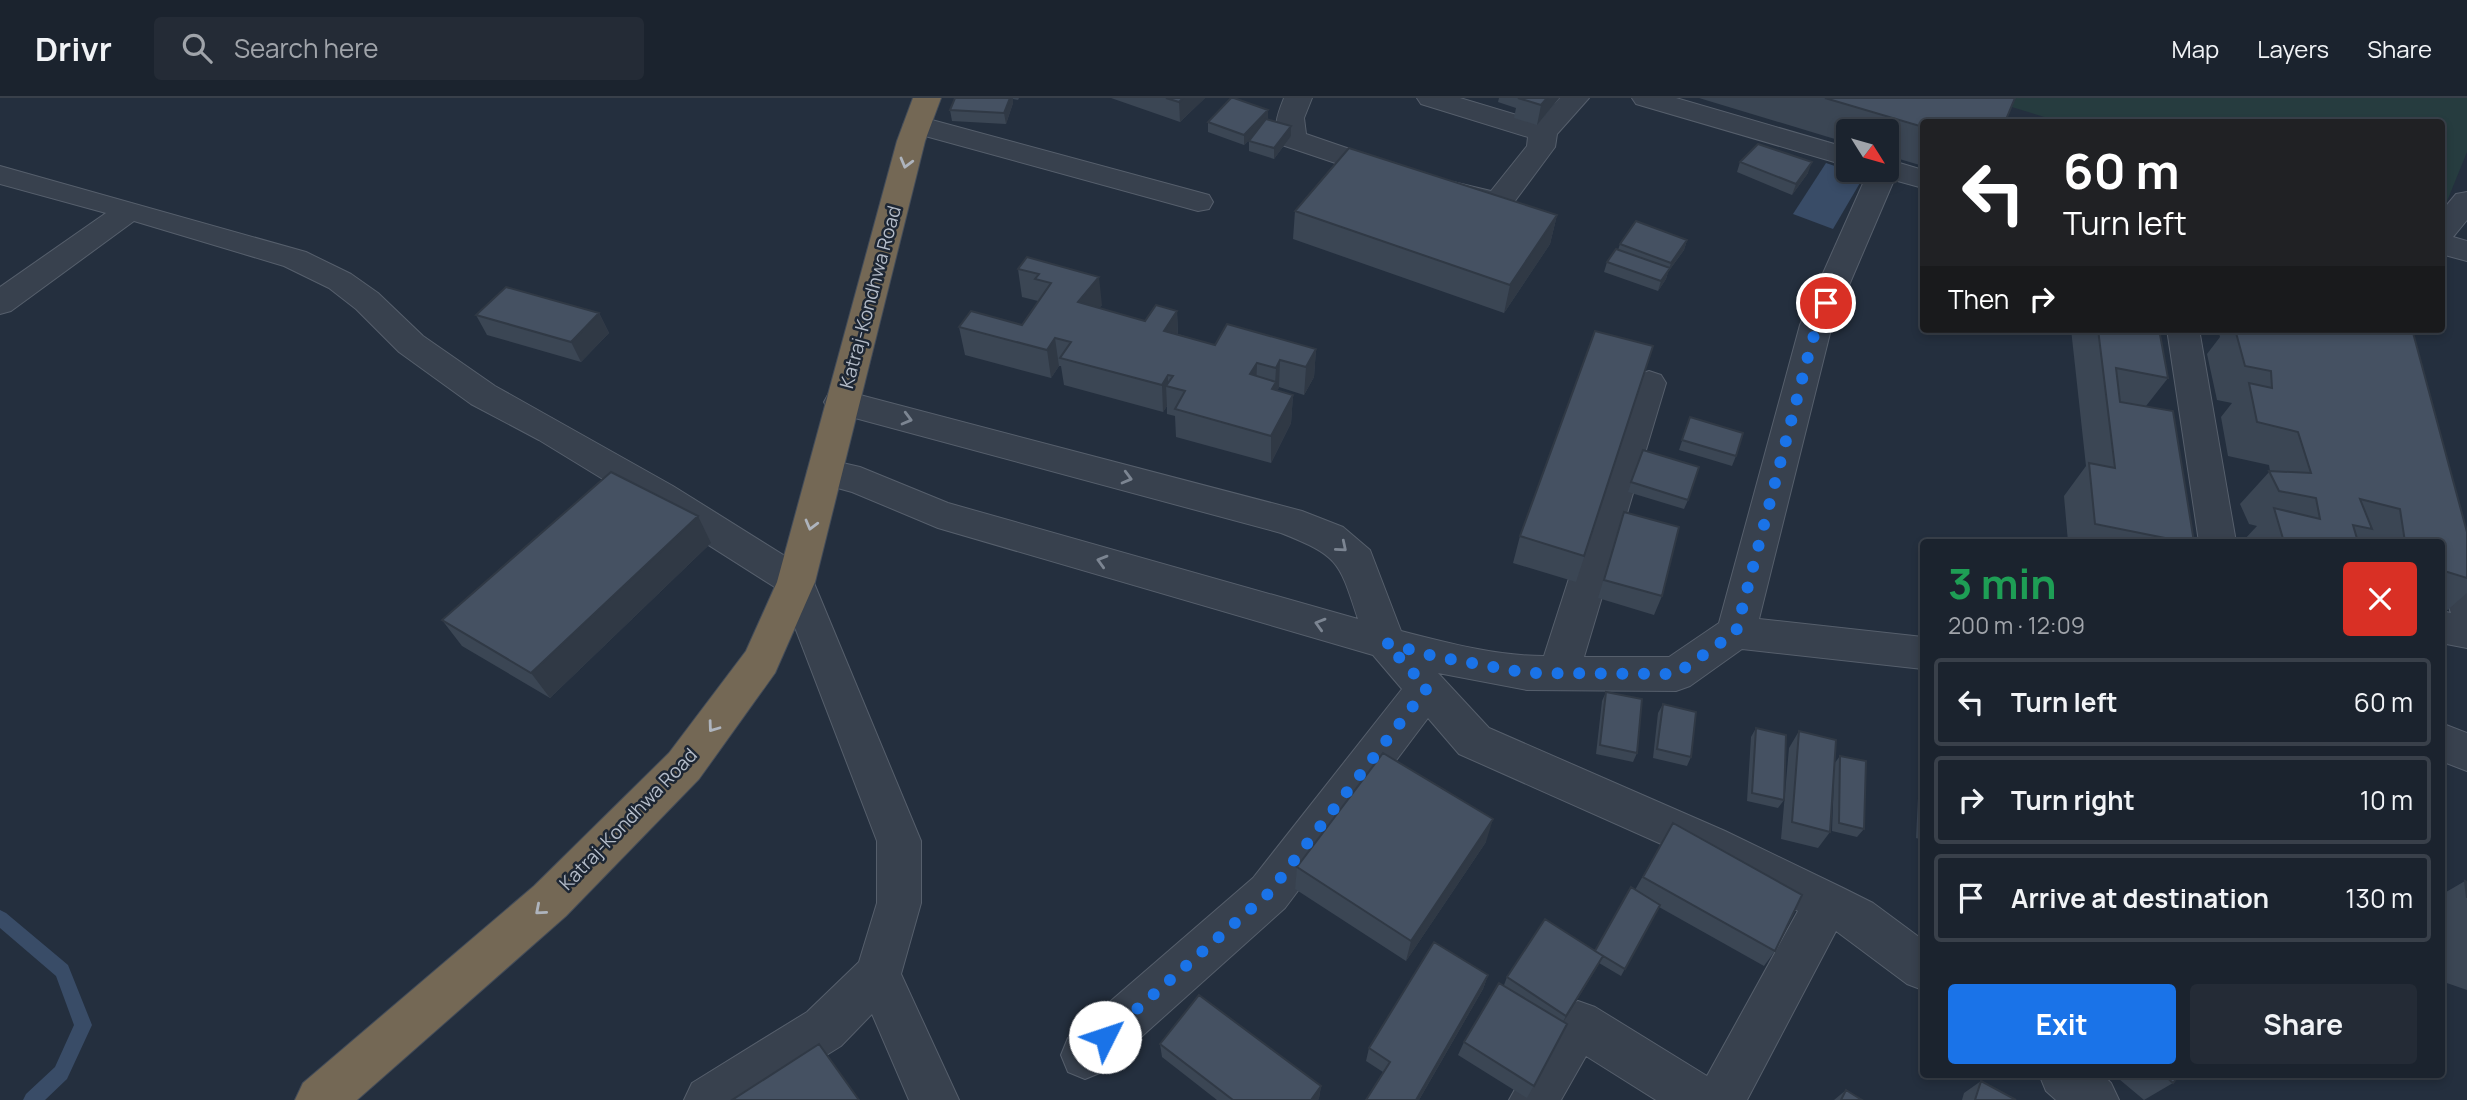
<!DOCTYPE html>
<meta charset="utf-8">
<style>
:root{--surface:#1b232e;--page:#242b36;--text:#f1f3f6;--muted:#a0a4aa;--line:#39404a;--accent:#1a73e8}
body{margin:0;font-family:Manrope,sans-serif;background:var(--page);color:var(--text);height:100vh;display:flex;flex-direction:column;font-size:26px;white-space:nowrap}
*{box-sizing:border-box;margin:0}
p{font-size:23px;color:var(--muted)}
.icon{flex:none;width:38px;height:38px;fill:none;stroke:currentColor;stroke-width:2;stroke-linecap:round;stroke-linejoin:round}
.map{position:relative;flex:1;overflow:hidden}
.side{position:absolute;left:1920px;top:441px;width:525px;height:539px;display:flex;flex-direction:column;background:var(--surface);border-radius:7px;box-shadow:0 4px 10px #0003,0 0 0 2px var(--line)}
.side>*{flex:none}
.hud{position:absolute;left:1920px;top:21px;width:525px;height:214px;border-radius:7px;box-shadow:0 4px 10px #0003,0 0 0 2px var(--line);background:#202124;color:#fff;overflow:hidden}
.needle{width:46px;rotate:127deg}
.tools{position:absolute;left:1836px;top:21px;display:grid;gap:14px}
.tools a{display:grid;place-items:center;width:63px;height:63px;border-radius:7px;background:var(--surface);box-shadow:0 4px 10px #0003,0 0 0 2px var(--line);font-size:35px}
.pin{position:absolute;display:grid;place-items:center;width:60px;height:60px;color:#fff;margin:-30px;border:4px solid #fff;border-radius:50%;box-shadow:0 2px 7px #0007}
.me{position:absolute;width:77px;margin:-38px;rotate:49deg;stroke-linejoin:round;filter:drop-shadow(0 0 5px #0008)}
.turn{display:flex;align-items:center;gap:24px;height:147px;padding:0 28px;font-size:32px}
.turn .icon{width:91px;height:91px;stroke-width:2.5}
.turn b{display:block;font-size:49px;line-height:60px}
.then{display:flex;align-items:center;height:66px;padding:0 28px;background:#0003;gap:14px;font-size:26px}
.round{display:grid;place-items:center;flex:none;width:74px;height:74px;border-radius:7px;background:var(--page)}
.head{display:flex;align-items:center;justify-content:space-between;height:119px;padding:0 28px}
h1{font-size:42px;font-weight:700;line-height:52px;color:#1e9e55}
.primary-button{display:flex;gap:14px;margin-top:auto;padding:14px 28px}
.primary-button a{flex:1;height:80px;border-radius:7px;background:var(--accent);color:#fff;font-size:28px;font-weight:700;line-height:80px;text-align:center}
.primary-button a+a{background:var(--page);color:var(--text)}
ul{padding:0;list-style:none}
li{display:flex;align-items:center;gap:21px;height:88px;margin:0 14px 10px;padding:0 14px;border:4px solid var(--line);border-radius:7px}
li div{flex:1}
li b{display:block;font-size:26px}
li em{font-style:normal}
header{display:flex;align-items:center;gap:42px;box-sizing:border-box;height:98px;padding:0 35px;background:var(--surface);border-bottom:2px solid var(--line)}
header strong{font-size:33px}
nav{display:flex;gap:38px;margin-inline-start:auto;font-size:24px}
.search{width:490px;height:63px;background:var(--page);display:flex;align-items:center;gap:18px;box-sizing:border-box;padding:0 24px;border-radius:7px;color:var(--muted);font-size:26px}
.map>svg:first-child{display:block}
.green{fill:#263c3f}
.water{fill:#394c67}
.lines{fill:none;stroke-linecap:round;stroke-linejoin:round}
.stream{fill:#394c67;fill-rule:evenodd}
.minor-casing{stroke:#565f6c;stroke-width:2}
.highway-casing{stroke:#434c59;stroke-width:2}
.minor{fill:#38414e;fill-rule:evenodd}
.highway{fill:#746855;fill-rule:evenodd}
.wall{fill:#3b4654}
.shaded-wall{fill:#303945}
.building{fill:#455162;stroke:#303945;stroke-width:2}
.oneway{stroke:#aeb4bd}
.oneway2{stroke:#7c8592}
.route{stroke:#1a73e8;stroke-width:12;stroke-dasharray:0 21.6}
.labels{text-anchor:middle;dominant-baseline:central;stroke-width:5;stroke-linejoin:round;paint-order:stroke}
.street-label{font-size:19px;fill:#b4bcc9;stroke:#1d2633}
</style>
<header>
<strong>Drivr</strong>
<div class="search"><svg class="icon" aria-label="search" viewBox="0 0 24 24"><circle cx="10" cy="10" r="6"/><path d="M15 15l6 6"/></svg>Search here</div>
<nav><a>Map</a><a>Layers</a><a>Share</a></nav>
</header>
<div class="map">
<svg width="2467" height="1002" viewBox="0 0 2467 1002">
<rect width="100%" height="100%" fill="#242f3e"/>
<path class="green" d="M1982,0H2467V54L2441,118V24H2061Z"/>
<path class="water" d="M1826,65L1864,78L1833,131L1793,116Z"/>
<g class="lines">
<path class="stream" d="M0,812L6,815L68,867L92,927L67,981L45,1002H23L26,996L55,969L74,927L56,878L0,830Z"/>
<g class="minor-casing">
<path id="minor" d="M1284,0H1312L1304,20L1306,36L1402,69L1407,75L1402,81L1392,84L1282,47C1271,32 1278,15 1284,0Z
M1417,0H1460L1537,23L1560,0H1589L1557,36L1555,49L1509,111L1498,113L1442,100L1438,93L1442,86L1453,84L1491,93L1527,48L1528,39L1421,6Z
M1632,0H1676L1848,50V68L1636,6Z
M917,18L1209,97L1213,104L1209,111L1198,113L907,33L903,27L907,21Z
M1886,61L1923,72V90L1894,82L1832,227L1759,521L1923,539V571L1742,551L1690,588L1676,593L1527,592L1438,575L1489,630L1725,733L1843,790L1873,805L1923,842V892L1907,886L1836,833L1747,1002H1656L1586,958L1561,1002H1509L1561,909L1578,903L1595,909L1707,978L1798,813L1695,761L1459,656L1428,620L1285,810L1102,974L1085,981L1068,974L1061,957L1068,940L1253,780L1402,591L1373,557L938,430L852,394L812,383L807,374L812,365L825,361L860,369L948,405L1358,521C1339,463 1339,458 1281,435L829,313L824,304L829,295L841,292L1302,413L1343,429L1370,452L1401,533C1447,545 1497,558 1544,558L1632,285L1637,277L1649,273L1661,277L1666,285L1584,559H1669L1719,525L1800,227L1869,72H1886Z
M0,68L306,154L351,176L378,195L423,238L495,288L673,388L809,473L921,743V805L901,876L959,1002H909L872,916L841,948L754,1002H684L692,985L807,914L859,864L877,805V743L781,493L647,408L539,342L471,306L399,254L356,211L329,190L284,168L134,123L11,213L0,216V189L106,115L0,86Z
M2467,94V122L2453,139L2467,143V163L2441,156V114L2456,96Z
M2167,231H2199L2236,444H2199Z
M2449,433L2462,437L2467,446V550L2441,545V513L2451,515L2441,486V444H2432L2436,437Z
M2441,625L2467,635V673L2441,663Z
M2039,976H2102L2111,985L2119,1002H2056L2046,993Z"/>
</g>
<g class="highway-casing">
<path id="highway" d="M913,0H941L925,43L815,484L775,575L699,681L566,818L357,1002H295L303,985L534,788L669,655L746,553L777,484L897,43Z"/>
</g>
<use href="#minor" class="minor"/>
<use href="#highway" class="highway"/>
</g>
<path class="wall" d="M955,0H1019L1018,2L1013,1V5L1006,26L952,23L950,12Z
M1111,0H1205L1180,24Z
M1499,0H1559L1537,27L1514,20L1516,10L1498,4Z
M1699,0H2015L1923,24V68L1886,57V33H1848V45Z
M1268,12V22L1291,38L1274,61L1249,53V43L1251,40L1244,47L1208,34V24Z
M1740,64L1808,75L1792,97L1737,74Z
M1295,113L1557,117L1550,146L1504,215L1293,141Z
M1687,142L1684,152L1668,174L1666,181L1658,193L1604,174L1607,164L1618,152L1620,146Z
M1027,159L1102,207L1099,210L1145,223L1177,213L1178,236L1215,247L1316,251L1314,279L1304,297L1279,289L1277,293L1293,297L1291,325L1271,365L1176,339L1175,318L1167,316V308L1163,314L1064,287L1061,268H1059L1051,280L965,257L959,229L1022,227L1038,204V203L1022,199L1018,171Z
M599,215L609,235L581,264L487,237L476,217Z
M2071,231H2159L2168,280L2146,308L2194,444H2068L2064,398L2086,368Z
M2218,231H2412L2467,434V495L2443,516H2441V444H2366V443L2361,442L2359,444H2244L2243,443L2257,428L2249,426L2240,406L2270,373L2269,367L2228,358L2221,319L2232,305L2217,302L2207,256L2220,239Z
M1653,248L1576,484L1513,465L1520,438Z
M1690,319L1736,358L1732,368L1679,352Z
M1643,352L1688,402L1684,411L1628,394Z
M1624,414L1662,498L1654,517L1598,500Z
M711,445L550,600L462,548L442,522Z
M1606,594L1637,655L1633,664L1596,656L1602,603Z
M1663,606L1691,659L1687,668L1653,660L1658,615Z
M1756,630L1784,702L1778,710L1747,703L1751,639Z
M1799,633L1834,666L1840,658L1864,731L1857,739L1832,733L1834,679L1830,734L1818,750L1781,741L1789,650Z
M1923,675V742L1916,740L1919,680Z
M1673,725L1775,853L1764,868L1659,809L1621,878L1599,865L1563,924L1567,926L1527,1000L1458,957L1464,944L1504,887L1507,879L1595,853L1635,792Z
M1486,744L1406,863L1295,791L1297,769Z
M2465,783L2467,784V892L2441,883V797Z
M1488,877L1483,891L1419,1002H1366L1383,974L1366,963L1369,950Z
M1160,946L1321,988L1319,1000L1318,1002H1217L1162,959Z
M2113,976H2180L2173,985L2144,1002Z
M1981,983L2016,1002H1962L1964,995Z
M1846,992L1862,1002H1834Z"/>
<path class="shaded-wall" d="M1010,0H1013V5L1006,26L1004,15Z
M1183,0H1205L1180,24L1179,4Z
M1547,0H1559L1537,27L1541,7Z
M1268,12V22L1244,47V37Z
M1291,28V38L1274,61V50Z
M1812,64L1808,75L1792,97L1796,86Z
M1557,117L1550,146L1504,215L1510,187Z
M1687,142L1684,152L1668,174L1666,181L1658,193L1661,183L1669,171L1671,165Z
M1099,179L1102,207L1081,232L1078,204Z
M1177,213L1178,241L1164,233Z
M599,215L609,235L581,264L571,244Z
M1055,240L1059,268L1051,280L1047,252Z
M1316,251L1314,279L1304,297L1306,269Z
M1280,262L1279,289L1276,296L1272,291L1275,286L1276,270Z
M1257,265L1256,293L1250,276Z
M1168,277V289L1166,288L1167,308L1163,314L1162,287Z
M1293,297L1291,325L1271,365V338Z
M698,418L711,445L550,600L531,575Z
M1493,721L1486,744L1406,863L1411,843Z
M1603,858L1595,873L1559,931L1566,918Z
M1488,877L1483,891L1419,1002H1416Z
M1321,988L1319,1000L1318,1002H1311Z"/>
<path class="building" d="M955,0H1010L1004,15L950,12Z
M1166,0H1183L1179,4Z
M1231,0H1234L1268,12L1244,37L1208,24Z
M1518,0H1547L1541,7Z
M1825,0H2015L2005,24H1923V29Z
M1266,21L1291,28L1274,50L1249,43Z
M1758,46L1812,64L1796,86L1740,64Z
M1349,50L1557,117L1510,187L1295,113Z
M1636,123L1687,142L1671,165L1620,146Z
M1616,151L1670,170L1661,183L1607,164Z
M1027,159L1099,179L1078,204L1145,223L1156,207L1177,213L1164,233L1215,247L1227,226L1316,251L1306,269L1280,262L1276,270L1257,265L1250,276L1276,284L1272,291L1293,297L1271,338L1175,311L1185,293L1166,288L1173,278L1168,277L1162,287L1060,260L1071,244L1055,240L1047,252L959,229L971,213L1022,227L1051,185L1035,181L1039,176L1018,171Z
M506,189L599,215L571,244L476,217Z
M2098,231H2159L2168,280L2116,270L2120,304L2173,313L2194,444H2185L2095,426L2089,365L2115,370Z
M2235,231H2412L2467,434V480L2441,472V444H2405L2400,411L2360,401L2372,431L2353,427L2358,444H2284L2274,410L2320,421L2316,400L2279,393L2269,373L2311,375L2298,334L2257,324L2249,285L2272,290L2271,273L2245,268Z
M1595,233L1653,248L1584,458L1520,438Z
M1690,319L1743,335L1736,358L1682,342Z
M1643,352L1699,369L1688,402L1631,384Z
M611,374L698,418L531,575L442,522Z
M1624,414L1679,429L1662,498L1604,482Z
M1606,594L1642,601L1637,655L1600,647Z
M1663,606L1696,614L1691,659L1657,651Z
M1756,630L1786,637L1784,702L1752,695Z
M1799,633L1836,642L1830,734L1792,724Z
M1383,655L1493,721L1411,843L1297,769Z
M1840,658L1866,663L1864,731L1839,725Z
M1673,725L1802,797L1775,853L1643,779Z
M2465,783L2467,784V800Z
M1631,789L1660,807L1625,871L1595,853Z
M1545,821L1603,858L1566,918L1507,879Z
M1434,844L1488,877L1416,1002H1366L1390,964L1369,950Z
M1499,885L1567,926L1534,988L1464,944Z
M1199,897L1321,988L1311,1002H1233L1160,946Z
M819,946L859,1002H732Z
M2163,976H2180L2173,985Z
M1981,983L2016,1002H1975Z
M1846,992L1862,1002H1841Z"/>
<defs><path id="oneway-chevron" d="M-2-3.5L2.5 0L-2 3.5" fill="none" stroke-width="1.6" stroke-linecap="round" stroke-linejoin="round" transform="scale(1.75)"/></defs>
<g class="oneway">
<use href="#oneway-chevron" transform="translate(906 65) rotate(105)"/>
<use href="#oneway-chevron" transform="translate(811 427) rotate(105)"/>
<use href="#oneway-chevron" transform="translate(713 629) rotate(126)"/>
<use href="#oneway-chevron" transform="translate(540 812) rotate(139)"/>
</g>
<g class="oneway2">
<use href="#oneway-chevron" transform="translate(907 321) rotate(15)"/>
<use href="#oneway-chevron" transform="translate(1127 380) rotate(15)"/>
<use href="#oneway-chevron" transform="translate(1342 449) rotate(40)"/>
<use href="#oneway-chevron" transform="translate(1102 463) rotate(-164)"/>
<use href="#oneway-chevron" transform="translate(1320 526) rotate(-164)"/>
</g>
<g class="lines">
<path class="route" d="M1105,939L1269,795L1427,590L1386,545L1433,558L1527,575L1676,576L1736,534L1812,243L1826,205"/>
</g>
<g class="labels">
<g class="street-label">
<text transform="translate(870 199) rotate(-75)">Katraj-Kondhwa Road</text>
<text transform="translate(628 721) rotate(-46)">Katraj-Kondhwa Road</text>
</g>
</g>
</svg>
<div class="tools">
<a><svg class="needle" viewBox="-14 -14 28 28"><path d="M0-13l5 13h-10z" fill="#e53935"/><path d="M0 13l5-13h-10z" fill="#a0a4aa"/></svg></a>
</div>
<div class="pin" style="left:1826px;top:205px;background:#d93025"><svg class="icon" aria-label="arrive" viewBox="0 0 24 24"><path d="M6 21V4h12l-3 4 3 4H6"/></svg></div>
<svg class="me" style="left:1105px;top:939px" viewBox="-20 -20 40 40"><circle r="19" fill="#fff"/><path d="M0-13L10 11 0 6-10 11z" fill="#1a73e8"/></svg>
<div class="hud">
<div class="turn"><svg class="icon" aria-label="left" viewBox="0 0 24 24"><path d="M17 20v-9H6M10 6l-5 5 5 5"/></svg><div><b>60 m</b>Turn left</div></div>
<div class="then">Then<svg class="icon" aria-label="right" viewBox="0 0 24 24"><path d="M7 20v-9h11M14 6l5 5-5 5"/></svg></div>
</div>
<section class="side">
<div class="head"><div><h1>3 min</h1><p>200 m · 12:09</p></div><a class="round" style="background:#d93025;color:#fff"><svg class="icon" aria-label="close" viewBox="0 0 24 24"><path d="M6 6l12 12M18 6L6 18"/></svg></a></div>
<ul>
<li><svg class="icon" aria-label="left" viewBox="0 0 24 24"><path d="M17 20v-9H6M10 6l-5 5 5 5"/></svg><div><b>Turn left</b></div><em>60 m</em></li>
<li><svg class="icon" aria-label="right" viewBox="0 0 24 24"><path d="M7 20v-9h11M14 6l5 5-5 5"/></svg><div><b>Turn right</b></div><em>10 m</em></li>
<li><svg class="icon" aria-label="arrive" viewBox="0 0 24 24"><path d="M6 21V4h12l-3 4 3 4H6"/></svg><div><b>Arrive at destination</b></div><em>130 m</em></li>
</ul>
<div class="primary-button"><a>Exit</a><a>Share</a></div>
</section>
</div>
